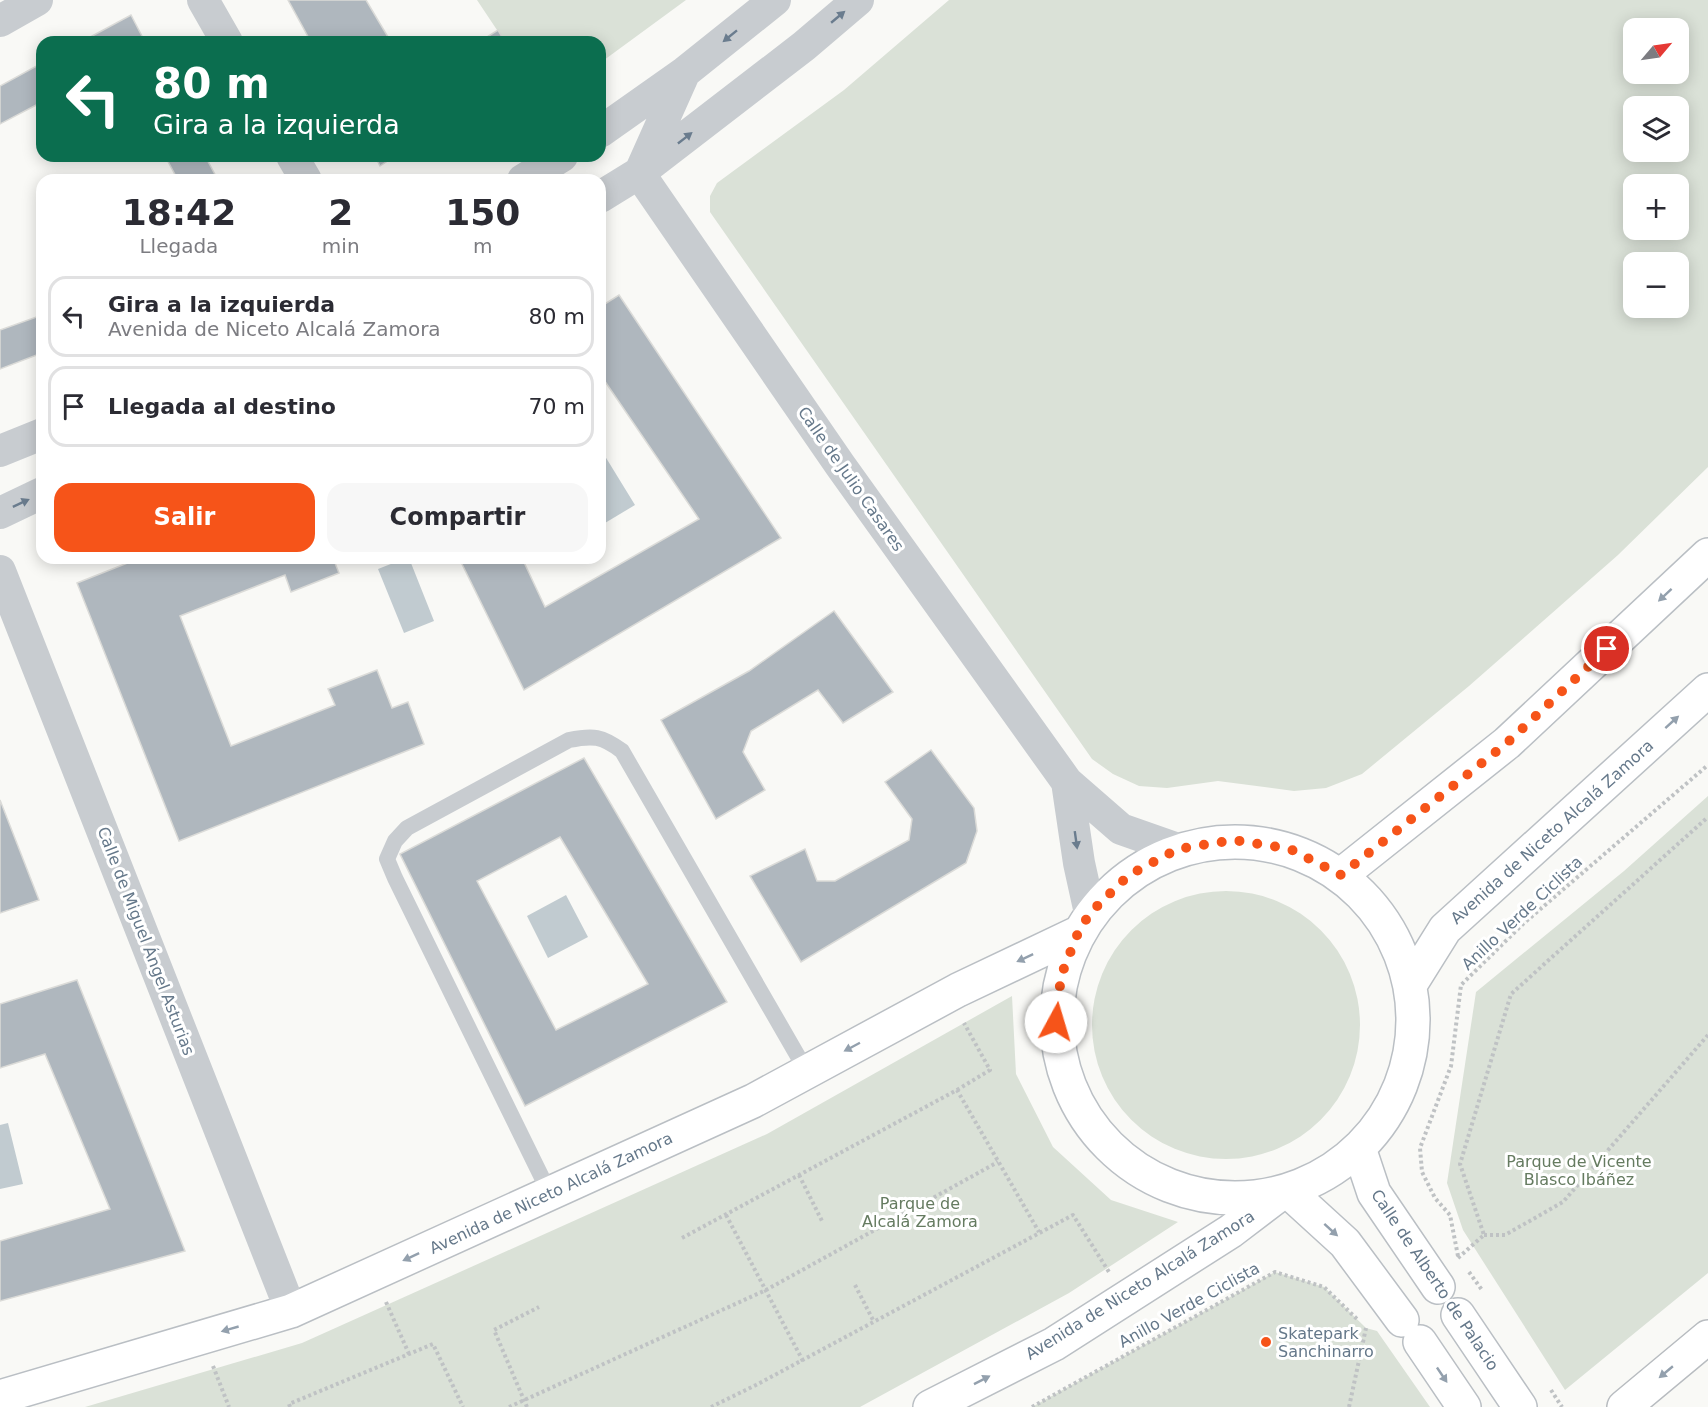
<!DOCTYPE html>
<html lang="es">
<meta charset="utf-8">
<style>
:root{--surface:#fff;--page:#f7f7f7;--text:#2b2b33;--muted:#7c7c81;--line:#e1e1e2;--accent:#f65419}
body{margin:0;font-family:"DejaVu Sans",sans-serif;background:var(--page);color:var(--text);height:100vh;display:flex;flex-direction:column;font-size:22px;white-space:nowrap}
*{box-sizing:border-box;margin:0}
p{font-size:20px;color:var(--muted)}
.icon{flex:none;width:33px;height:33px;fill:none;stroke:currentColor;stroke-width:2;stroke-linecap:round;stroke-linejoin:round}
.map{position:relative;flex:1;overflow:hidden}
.panel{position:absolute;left:36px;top:174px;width:570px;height:390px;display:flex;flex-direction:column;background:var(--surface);border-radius:18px;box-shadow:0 3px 15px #0003}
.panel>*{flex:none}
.guide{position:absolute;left:36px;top:36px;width:570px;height:126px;border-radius:18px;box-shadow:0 3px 15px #0003;background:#0b6e4f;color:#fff;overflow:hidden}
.needle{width:39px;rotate:61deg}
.controls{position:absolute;left:1623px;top:18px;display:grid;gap:12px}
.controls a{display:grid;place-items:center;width:66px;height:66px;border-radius:12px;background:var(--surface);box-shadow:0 3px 15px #0003;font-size:30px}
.pin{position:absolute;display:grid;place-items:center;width:51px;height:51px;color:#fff;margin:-26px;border:3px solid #fff;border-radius:50%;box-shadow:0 2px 6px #0007}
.me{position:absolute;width:66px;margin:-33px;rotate:6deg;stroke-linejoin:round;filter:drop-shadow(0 0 4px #0008)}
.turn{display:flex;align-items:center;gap:21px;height:126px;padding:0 18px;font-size:27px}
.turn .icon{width:78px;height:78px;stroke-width:2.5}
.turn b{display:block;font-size:42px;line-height:51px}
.eta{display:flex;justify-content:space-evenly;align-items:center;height:102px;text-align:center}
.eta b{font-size:36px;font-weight:700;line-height:42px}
.action{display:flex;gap:12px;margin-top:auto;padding:12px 18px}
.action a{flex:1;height:69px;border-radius:18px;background:var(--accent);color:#fff;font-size:24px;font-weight:700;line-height:69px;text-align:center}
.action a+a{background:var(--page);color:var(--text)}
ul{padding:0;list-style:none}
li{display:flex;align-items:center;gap:18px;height:81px;margin:0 12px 9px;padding:0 6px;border:3px solid var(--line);border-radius:18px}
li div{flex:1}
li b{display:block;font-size:22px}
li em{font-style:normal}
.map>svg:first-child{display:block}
.green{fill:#dae1d7;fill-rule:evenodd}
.water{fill:#c1cbd0}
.building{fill:#afb7be;stroke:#dbdbd8;stroke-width:1.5;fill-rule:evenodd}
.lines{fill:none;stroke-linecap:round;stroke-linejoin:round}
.secondary-casing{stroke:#babfc4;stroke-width:36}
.highway-casing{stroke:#b8bcc0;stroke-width:36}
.path{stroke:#bfc2c4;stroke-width:4;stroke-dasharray:3 3;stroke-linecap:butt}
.lane{stroke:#c8ccd0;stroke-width:16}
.street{stroke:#c8ccd0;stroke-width:32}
.secondary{stroke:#fff;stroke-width:33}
.highway{stroke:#fff;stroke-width:33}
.oneway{fill:#6a7c8e}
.oneway2{fill:#93a0ad}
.route{stroke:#f65419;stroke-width:10;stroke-dasharray:0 18}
.poi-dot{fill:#f65419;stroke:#fff;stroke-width:2}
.labels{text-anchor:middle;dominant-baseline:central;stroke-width:6;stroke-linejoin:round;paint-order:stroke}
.street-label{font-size:16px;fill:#65788a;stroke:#fff}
.park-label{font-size:16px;fill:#657b60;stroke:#fff}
.poi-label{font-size:16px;fill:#65788a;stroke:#fff;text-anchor:start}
</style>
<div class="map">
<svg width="1708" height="1407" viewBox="0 0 1708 1407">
<rect width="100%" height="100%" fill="#f9f9f6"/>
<path class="green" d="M477,0H686L600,63V42H505Z
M949,0H1708V467L1618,555L1469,686L1362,774L1326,788L1294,791L1218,781L1167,788L1139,786L1113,774L1092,759L710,212V196L717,183L844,90ZM1678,28V74H1634V28ZM1678,106V152H1634V106ZM1678,184V230H1634V184ZM1678,262V308H1634V262Z
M1708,796V1273L1565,1390L1463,1230L1447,1183L1476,992L1624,871Z
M1092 1025a134 134 0 1 1 268 0a134 134 0 1 1-268 0Z
M1012,996L1016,1074L1053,1147L1111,1200L1178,1222L1069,1293L860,1407H85L302,1343L767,1134Z
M1275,1272L1324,1287L1366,1328L1377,1331L1430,1407H1032Z"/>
<path class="water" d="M600,448L635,505L600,526Z
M406,558H409L434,621L404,633L378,569Z
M566,895L588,937L548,958L527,916Z
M8,1123L23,1184L0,1189V1125Z"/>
<path class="building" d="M288,0H366L391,42H311Z
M131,15L145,42H81Z
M498,30L505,42H479Z
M42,63V102L0,124V86Z
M165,156H205L218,180H178Z
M375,156H395L380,166Z
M619,295L781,538L524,690L459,558H522L545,607L699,519L602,377L600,378V307Z
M42,315V353L0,369V330Z
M140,558H333L339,573L291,592L285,575L180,616L231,746L335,705L328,689L377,670L392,708L408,702L424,744L179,841L77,583Z
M834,611L893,692L843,723L818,690L751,731L743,752L765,790L716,819L661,720L749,671Z
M931,750L974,808L977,831L966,863L801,962L750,876L805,849L817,881H835L909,840L912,819L885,782Z
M584,758L727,1002L525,1106L400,854ZM560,837L648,984L556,1030L477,881Z
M0,800L39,900L0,913Z
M77,980L185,1251L0,1301V1241L110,1209L45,1054L0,1068V1004Z"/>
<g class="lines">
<g class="secondary-casing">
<path id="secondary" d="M1057 1020a178 178 0 1 1 356 0a178 178 0 1 1-356 0Z
M1341,875L1507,743L1708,555
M1410,985L1445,929L1708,690
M1359,1148L1374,1193L1438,1287
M1288,1191L1345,1243L1402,1320
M1458,1315L1520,1407
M1420,1342L1464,1407
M0,1397L291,1311L753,1101L958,990L1078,933
M930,1407L1054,1344L1231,1231L1281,1193"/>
</g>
<g class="highway-casing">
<path id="highway" d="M1624,1407L1708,1337"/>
</g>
<path class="path" d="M957,1090L990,1070L964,1023
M799,1175L823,1223
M726,1215L803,1361
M1484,1235H1505L1563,1202L1708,1035
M682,1238L957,1090L1039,1232
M1458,1256L1450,1215L1435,1198L1422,1172L1420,1148L1451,1066L1461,985L1523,924L1708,765
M1458,1258L1484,1235L1460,1164L1511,994L1708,817
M1469,1272L1482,1290
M855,1285L874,1322
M386,1302L409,1354
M213,1366L229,1407
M1551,1390L1562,1407
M290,1407L289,1404L433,1344L463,1407
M509,1407L766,1290L998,1162
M527,1407L494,1330L539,1307
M711,1407L756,1385L1073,1215L1109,1272
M1032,1407L1275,1272L1324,1287L1359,1321
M1349,1407L1366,1328"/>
<path class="lane" d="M550,1194L395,878L387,859L395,841L407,828L569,740C593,735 602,736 622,751L807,1072"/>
<path class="street" d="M203,0L227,42
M0,21L37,0
M600,132L685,72L775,0
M292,156L306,180
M641,170L683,76
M639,173L840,465L1067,782L1121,829L1178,849
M523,180L562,156
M600,197L639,173L804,46L858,0
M0,451L42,434
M0,513L42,493
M0,571L291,1311
M1067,782L1079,863L1090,913"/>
<use href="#secondary" class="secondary"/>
<use href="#highway" class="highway"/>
</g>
<defs><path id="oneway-solid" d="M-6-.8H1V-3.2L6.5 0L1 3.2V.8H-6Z" transform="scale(1.5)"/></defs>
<g class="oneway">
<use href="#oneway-solid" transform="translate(838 17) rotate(-40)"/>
<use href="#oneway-solid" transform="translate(730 36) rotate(141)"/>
<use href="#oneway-solid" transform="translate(685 138) rotate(-38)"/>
<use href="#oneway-solid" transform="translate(21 503) rotate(-25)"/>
<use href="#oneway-solid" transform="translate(1076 840) rotate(82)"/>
</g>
<g class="oneway2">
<use href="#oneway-solid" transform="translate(1665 595) rotate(137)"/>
<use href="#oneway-solid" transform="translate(1672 722) rotate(-42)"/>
<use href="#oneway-solid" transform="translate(1025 958) rotate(155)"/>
<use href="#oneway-solid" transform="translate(852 1047) rotate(152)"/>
<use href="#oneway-solid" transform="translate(1331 1230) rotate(42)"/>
<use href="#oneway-solid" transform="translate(411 1257) rotate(155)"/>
<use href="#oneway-solid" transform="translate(230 1329) rotate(164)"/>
<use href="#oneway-solid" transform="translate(1666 1372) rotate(140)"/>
<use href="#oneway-solid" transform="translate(1442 1375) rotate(56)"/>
<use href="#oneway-solid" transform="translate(982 1380) rotate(-27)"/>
</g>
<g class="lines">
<path class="route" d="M1056,1022L1061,976L1078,933L1090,913L1129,875L1178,849L1234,840L1290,849L1341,875L1507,743L1607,649"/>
</g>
<circle class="poi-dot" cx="1266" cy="1342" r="6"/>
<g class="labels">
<g class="street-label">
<text transform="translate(851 479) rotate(55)">Calle de Julio Casares</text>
<text transform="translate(1552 832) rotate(-42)">Avenida de Niceto Alcalá Zamora</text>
<text transform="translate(1522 913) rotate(-43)">Anillo Verde Ciclista</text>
<text transform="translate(146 941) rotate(69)">Calle de Miguel Ángel Asturias</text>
<text transform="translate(551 1193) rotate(-25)">Avenida de Niceto Alcalá Zamora</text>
<text transform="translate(1435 1280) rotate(56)">Calle de Alberto de Palacio</text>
<text transform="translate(1140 1285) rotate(-32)">Avenida de Niceto Alcalá Zamora</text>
<text transform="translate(1189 1305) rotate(-29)">Anillo Verde Ciclista</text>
</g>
<g class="park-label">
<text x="1579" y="1161">Parque de Vicente<tspan x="1579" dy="18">Blasco Ibáñez</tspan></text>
<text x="920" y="1203">Parque de<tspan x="920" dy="18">Alcalá Zamora</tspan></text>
</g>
<g class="poi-label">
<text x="1278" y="1333">Skatepark<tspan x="1278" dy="18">Sanchinarro</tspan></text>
</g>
</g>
</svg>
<div class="controls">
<a><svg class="needle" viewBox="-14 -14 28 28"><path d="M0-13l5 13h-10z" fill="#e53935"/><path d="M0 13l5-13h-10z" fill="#7c7c81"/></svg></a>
<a><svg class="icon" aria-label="layers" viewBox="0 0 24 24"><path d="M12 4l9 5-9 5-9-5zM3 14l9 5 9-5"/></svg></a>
<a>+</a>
<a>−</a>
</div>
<div class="pin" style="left:1607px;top:649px;background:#d93025"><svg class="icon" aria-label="arrive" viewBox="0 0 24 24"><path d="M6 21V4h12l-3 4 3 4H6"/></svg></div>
<svg class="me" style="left:1056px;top:1022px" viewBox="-20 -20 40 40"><circle r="19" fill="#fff"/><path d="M0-13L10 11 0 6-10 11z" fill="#f65419"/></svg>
<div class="guide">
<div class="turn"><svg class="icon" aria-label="left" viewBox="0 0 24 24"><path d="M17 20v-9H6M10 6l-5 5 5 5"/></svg><div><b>80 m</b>Gira a la izquierda</div></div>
</div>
<section class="panel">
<div class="eta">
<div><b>18:42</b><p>Llegada</p></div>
<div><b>2</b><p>min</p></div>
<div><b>150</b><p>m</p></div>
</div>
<ul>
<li><svg class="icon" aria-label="left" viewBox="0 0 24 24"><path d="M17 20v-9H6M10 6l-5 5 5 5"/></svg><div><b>Gira a la izquierda</b><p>Avenida de Niceto Alcalá Zamora</p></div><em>80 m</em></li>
<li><svg class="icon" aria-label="arrive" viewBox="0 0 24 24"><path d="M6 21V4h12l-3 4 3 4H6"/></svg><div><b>Llegada al destino</b></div><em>70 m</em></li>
</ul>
<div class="action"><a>Salir</a><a>Compartir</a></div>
</section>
</div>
